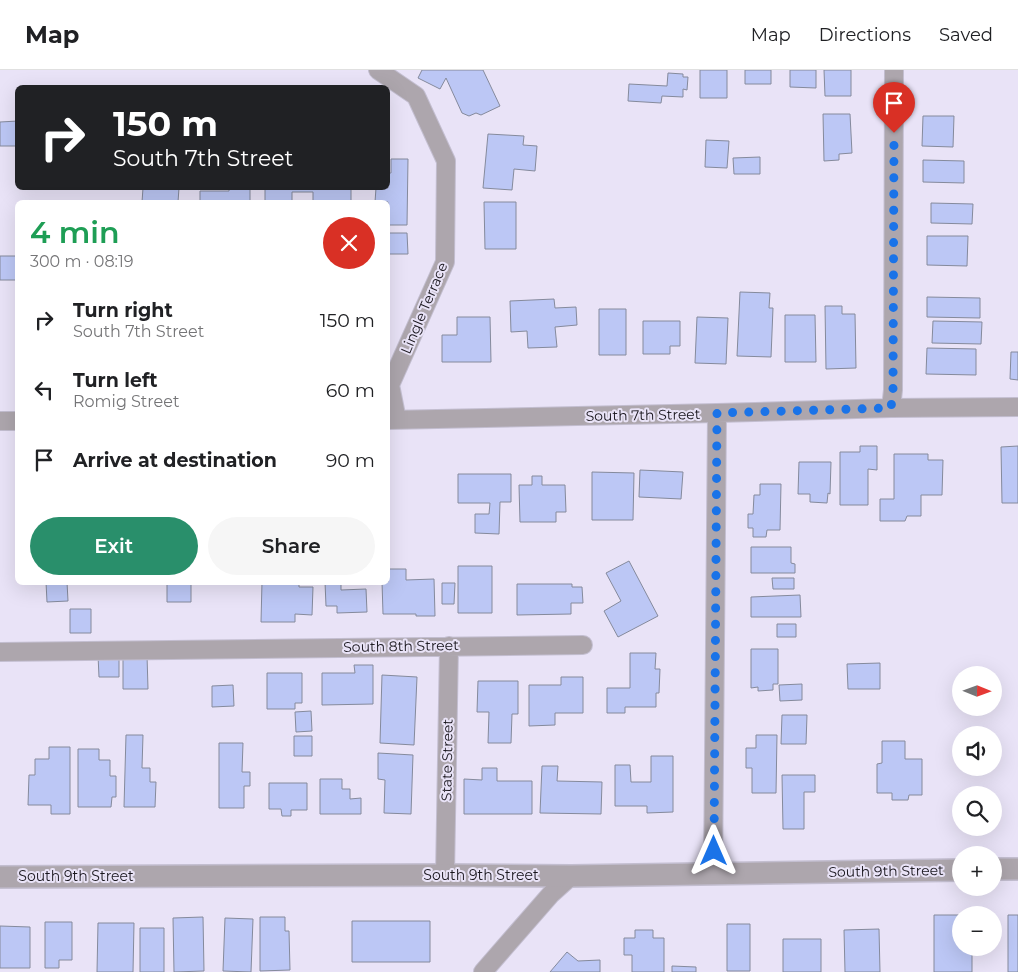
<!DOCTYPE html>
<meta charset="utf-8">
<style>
:root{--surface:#fff;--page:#f6f6f6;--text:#202124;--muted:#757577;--line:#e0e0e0;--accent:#298f6b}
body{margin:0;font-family:Montserrat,sans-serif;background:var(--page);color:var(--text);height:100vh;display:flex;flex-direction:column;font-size:19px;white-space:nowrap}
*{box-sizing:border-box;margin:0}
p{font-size:16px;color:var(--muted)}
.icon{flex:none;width:28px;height:28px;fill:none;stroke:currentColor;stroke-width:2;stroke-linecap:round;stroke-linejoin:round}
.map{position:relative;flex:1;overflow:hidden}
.drawer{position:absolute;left:15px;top:130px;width:375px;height:385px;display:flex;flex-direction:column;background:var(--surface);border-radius:8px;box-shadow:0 5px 20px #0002}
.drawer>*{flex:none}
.hud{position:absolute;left:15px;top:15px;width:375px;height:105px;border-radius:8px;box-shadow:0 5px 20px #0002;background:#202124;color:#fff;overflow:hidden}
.needle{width:32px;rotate:91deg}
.fabs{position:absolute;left:952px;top:596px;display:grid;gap:10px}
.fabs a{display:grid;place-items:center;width:50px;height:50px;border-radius:50%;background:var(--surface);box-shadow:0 5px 20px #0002;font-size:25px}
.pin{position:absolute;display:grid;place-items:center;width:42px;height:42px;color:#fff;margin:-51px -21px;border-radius:50% 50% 50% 0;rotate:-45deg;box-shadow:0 0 5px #0007}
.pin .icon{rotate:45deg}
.me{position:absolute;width:55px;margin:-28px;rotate:0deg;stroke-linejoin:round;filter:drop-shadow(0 0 4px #0008)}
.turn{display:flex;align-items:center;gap:18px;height:105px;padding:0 15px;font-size:22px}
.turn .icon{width:65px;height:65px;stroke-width:2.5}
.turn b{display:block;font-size:35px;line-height:42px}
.round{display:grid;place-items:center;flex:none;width:52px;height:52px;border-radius:26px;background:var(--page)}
.summary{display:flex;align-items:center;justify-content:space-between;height:85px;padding:0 15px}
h1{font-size:30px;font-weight:600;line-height:38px;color:#1e9e55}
.action{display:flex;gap:10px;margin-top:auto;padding:10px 15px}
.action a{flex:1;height:58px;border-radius:30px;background:var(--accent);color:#fff;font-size:20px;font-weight:600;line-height:58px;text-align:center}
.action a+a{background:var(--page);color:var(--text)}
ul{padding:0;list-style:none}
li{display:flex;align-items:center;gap:15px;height:70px;padding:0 15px}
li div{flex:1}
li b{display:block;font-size:19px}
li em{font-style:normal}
header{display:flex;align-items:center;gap:30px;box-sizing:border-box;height:70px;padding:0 25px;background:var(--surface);border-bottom:1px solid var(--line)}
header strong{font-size:24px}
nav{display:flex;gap:28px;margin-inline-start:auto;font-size:18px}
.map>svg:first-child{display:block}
.building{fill:#bcc7f5;stroke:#858a9c}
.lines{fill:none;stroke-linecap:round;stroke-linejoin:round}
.minor-casing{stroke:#c3bed0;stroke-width:20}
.tertiary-casing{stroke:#c3bed0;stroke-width:24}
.minor{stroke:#ada6ad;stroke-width:18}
.tertiary{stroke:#ada6ad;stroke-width:21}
.route{stroke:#1a73e8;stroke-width:9;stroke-dasharray:0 16.2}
.labels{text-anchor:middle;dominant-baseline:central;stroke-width:4;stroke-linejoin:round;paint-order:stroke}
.street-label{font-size:14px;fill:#18151c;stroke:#e9e3f7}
</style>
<header>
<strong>Map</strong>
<nav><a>Map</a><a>Directions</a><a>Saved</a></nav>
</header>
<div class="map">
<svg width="1018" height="902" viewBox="0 0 1018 902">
<rect width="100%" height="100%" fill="#e9e3f7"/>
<path class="building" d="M422,0H483L500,36L481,45L476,43L469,46L462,43L446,8L440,19L418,8Z
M700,0H727V28H700Z
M745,0H771V14H745Z
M790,0H816V18L790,17Z
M824,0H851V26H825Z
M668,3L683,4V7H688L687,20L683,19V27L662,26L661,33L628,31L629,14L667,16Z
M823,44H850L852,83L839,84V90L824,91Z
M923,46H954L953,77L922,76Z
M18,51V76H0V52Z
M488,64L524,66L523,75L537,76L535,101L514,99L512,120L483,118Z
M706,70L729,71L727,98L705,97Z
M760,87V104H734L733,88Z
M391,89H408L407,155H388V132H375L376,118H388V103H391Z
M923,90L964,91V113L923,112Z
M143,118H179L178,132H142Z
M229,118H250V132H200V121H229Z
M265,118H351V132H313V122H292V132H265Z
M484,132H516V179H485Z
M931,133L973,134L972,154L931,153Z
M388,163H407L408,184H388Z
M927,166H968L967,196L927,195Z
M0,186H18V210H0Z
M740,222L770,223L769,238H773L771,287L737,286Z
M927,227L980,228V248L927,247Z
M554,229L555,238L576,237L577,255L555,257L557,277L528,278L527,261L511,262L510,231Z
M825,236H842V244H855L856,298L826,299Z
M599,239H626V285H599Z
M785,245H815L816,292H785Z
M457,247H490L491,292H442V265H457Z
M697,247L728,248L726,294L695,293Z
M643,251H680V276H670V284H643Z
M933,251L982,252L981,274L932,273Z
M927,278L976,279V305L926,304Z
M1011,282H1018V310L1010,309Z
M860,376H877V400L868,399V435H840V382H860Z
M1018,376V433H1002L1001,377Z
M894,384H928V390H943L942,425H921V446H907L905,451H880V429H894Z
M799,392H831L830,424L828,423L827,433L810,432V424H798Z
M640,400L683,402L681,429L639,427Z
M592,402L634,403L633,450H592Z
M458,404H511V432H500L499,464L475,463V444H489L490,433H458Z
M532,406H542V415H565L566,442H556V452H520L519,415H532Z
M760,414H781L780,460H767L766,467H753V458H748V444H753L754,425H760Z
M751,477H791V493L795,494V503H751Z
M629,491L658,546L618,567L604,541L621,531L606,503Z
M458,496H492V543H458Z
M388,499H406V510L434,509L435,546H416V544H383L382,512H388Z
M772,508H794V519H773Z
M46,512H67L68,531L47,532Z
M167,512H191V532H167Z
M262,512H299V517H313L312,545L295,544V552H261Z
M325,512H341V520L366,519L367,542L337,543V536H326Z
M442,513H455L454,534H442Z
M517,514H572V517H582L583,533H571V544L517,545Z
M800,525L801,547H751V527Z
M70,539H91V563H70Z
M777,554H796V567H777Z
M751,579H778V614H773V620L758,621V617L751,618Z
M630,583H656L655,599H660L659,623H656V637H625V643H607V618H630Z
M98,585H119V607H99Z
M147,585L148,619H123V586Z
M880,593V619H848L847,594Z
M354,595H373V634L322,635V603H355Z
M267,603H302V633H295V639H267Z
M382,605L417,607L414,675L380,673Z
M561,607H583V643H555V655L529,656V615H561Z
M478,611H518V644H512L511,673H488L489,642H477Z
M802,614V630L780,631L779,615Z
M233,615L234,636L212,637V616Z
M311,641L312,661L296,662L295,642Z
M782,645H807L806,674H781Z
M126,665H143L142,698H150V712H156L155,737H124Z
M756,665H777L776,723H752V698H746V678H756Z
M294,666H312V686H294Z
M882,671H905V689H922V725H909L908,730H892V723H877V694L882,693Z
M219,673H243L242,702H250V716H244V738H219Z
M49,677H70V744H51V735H28L29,705H35V689H49Z
M78,679H99V690H110V706H116V727H112L111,737H78Z
M378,683L413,685L411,744L384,743L385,710L378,709Z
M651,686H673V742L647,743V736H615V695H630L631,712H651Z
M542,696H558L557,711L602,712L601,744L540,743Z
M482,698H497V711H532V744H464V709L482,710Z
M782,705H815V722H804V759H783Z
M320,709H342V719H350V729L361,728V744H320Z
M269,713H307V740H291V746H282L281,739H269Z
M934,845H961V878H972V902H934Z
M1008,845H1018V902H1008Z
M203,847L204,901L174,902L173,848Z
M260,847H285V861H289L290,900L260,901Z
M225,848L253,849L251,902L223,901Z
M352,851H430V892H352Z
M45,852H72V890H59V898H45Z
M98,853H134L133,902H97Z
M727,854H750V901H727Z
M0,856L30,857V898H0Z
M140,858H164V902H140Z
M879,859L880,902H845L844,860Z
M635,860H653V868H664V902H632V885H624V868H635Z
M783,869H821V902H783Z
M567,882L578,891L600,890V902H550Z
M672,896L696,897V902H672Z"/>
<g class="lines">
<g class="minor-casing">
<path id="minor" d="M378,0L416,26L446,91L445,192L390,315L397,350
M891,338L893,320L894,0
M388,350L717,343L891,338L1018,337
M0,351H18
M0,582L583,575
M713,804L717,343
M445,805L449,576
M483,902L551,824L571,806"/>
</g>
<g class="tertiary-casing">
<path id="tertiary" d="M994,799H1018
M0,807L445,805L571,806L961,800"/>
</g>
<use href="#minor" class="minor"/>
<use href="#tertiary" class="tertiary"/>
</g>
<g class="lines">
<path class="route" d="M714,781L717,343L891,338L893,320L894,63"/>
</g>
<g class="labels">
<g class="street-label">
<text transform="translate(424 238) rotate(-67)">Lingle Terrace</text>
<text transform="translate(643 345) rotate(-1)">South 7th Street</text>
<text transform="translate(401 576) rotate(-1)">South 8th Street</text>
<text transform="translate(447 690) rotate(-89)">State Street</text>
<text transform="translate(886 801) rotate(-1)">South 9th Street</text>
<text x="481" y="805">South 9th Street</text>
<text x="76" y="806">South 9th Street</text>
</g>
</g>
</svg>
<div class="fabs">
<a><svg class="needle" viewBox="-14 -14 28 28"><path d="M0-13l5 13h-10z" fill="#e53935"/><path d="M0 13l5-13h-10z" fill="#757577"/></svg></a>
<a><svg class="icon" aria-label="sound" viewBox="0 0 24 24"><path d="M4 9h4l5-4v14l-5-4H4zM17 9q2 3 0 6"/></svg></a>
<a><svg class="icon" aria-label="search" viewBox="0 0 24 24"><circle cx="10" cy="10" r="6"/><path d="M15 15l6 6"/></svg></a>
<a>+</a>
<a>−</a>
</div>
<div class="pin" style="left:894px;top:63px;background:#d93025"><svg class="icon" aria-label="arrive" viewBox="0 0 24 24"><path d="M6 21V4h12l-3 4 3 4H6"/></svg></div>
<svg class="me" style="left:714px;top:781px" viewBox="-20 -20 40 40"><path d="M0-17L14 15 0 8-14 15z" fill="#1a73e8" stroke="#fff" stroke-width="4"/></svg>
<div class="hud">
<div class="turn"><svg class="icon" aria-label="right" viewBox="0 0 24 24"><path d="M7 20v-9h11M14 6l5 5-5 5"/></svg><div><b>150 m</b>South 7th Street</div></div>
</div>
<section class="drawer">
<div class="summary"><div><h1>4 min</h1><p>300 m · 08:19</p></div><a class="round" style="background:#d93025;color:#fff"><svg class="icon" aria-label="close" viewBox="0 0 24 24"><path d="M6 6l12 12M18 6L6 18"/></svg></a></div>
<ul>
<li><svg class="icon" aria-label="right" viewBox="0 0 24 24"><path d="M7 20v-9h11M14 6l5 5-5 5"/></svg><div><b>Turn right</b><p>South 7th Street</p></div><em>150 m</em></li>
<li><svg class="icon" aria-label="left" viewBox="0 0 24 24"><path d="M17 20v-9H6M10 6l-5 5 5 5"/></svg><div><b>Turn left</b><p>Romig Street</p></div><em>60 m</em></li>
<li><svg class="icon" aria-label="arrive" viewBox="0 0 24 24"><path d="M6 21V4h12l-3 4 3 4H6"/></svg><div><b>Arrive at destination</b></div><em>90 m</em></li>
</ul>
<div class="action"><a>Exit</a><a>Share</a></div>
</section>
</div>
